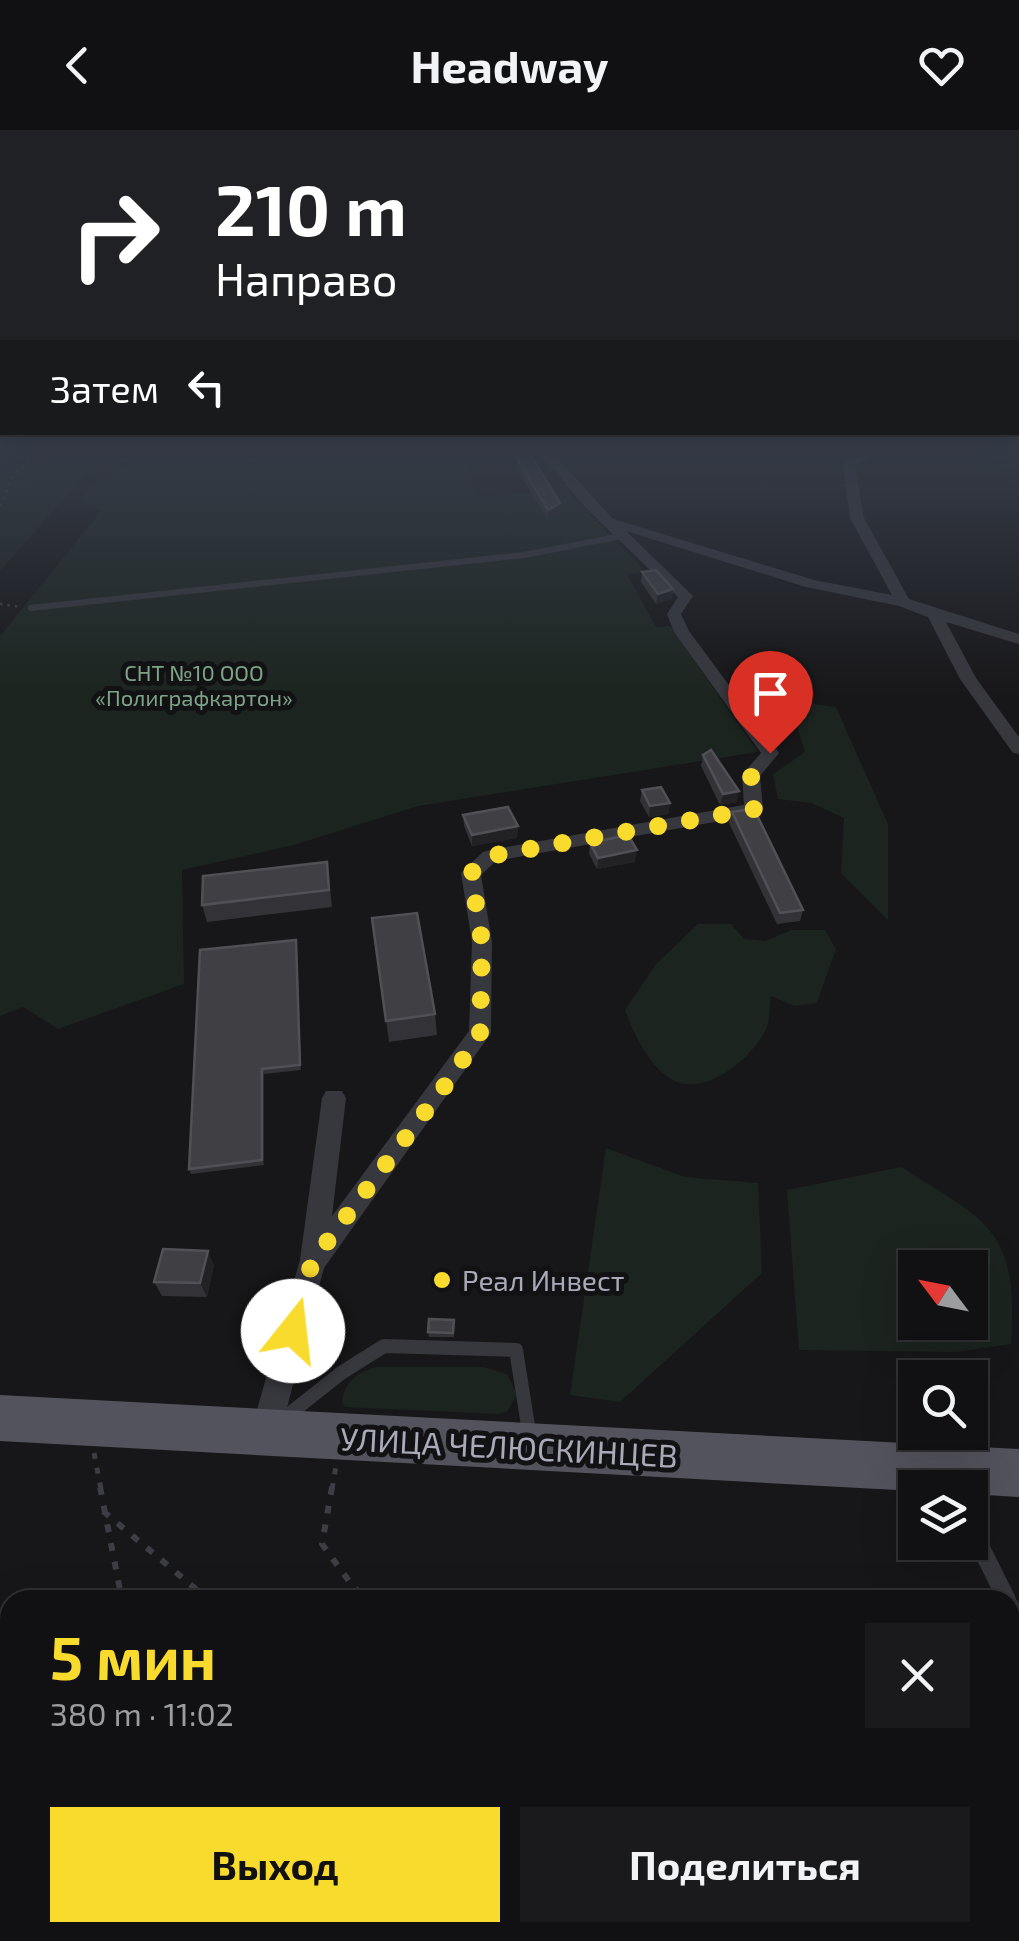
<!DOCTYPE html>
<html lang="ru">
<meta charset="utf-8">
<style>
:root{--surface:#111012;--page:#1a191b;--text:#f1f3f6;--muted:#9c9d9f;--line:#303032;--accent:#f9db2e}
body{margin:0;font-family:"Exo 2",sans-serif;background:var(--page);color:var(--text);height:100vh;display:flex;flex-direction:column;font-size:38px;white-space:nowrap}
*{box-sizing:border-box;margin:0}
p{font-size:32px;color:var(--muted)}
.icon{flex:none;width:55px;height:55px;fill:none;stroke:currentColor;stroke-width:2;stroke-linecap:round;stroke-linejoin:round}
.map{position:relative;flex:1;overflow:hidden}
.drawer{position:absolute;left:0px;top:1460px;width:1020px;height:352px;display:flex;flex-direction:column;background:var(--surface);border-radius:30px 30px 0 0;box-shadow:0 10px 40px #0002,0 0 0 2px var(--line)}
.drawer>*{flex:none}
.guide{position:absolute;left:0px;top:0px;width:1020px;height:305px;box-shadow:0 10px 40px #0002,0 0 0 2px var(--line);background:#202124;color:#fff;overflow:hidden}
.needle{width:65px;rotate:302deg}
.buttons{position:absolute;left:898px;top:1120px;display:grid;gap:20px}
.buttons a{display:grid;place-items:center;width:90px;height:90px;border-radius:0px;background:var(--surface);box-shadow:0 10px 40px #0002,0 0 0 2px var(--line);font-size:50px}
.pin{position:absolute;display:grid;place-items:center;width:85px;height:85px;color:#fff;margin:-102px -42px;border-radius:50% 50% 50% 0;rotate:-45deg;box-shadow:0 0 10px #0007}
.pin .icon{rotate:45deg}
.me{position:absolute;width:110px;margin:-55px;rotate:16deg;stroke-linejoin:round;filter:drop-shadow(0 0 8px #0008)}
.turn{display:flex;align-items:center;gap:35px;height:210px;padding:0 50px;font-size:45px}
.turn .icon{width:130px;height:130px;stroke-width:2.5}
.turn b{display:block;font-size:70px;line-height:85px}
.then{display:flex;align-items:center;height:95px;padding:0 50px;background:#0003;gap:20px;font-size:38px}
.round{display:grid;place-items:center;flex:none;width:105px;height:105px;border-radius:0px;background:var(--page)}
.summary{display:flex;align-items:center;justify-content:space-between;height:170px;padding:0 50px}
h1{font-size:60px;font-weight:700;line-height:75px;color:var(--accent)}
.button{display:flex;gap:20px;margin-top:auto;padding:20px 50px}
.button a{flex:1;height:115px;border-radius:0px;background:var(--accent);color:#111;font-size:40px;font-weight:700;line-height:115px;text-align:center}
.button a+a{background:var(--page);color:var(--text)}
header{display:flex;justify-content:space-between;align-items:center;height:130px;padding:0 50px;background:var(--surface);font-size:45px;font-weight:700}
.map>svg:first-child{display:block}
.green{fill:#1c241f;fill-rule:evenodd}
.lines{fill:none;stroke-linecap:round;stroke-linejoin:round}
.path-far2{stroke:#3d3e45;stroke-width:2.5;stroke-dasharray:2.5 5;stroke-linecap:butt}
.path-far1{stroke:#3d3e45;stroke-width:5;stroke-dasharray:6 9;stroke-linecap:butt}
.path{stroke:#3d3e45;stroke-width:6;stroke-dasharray:8 11;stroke-linecap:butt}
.lane-far2{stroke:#37373e;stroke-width:6}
.lane-far1{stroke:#37373e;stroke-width:14}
.lane{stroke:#37373e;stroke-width:18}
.street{fill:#37373e;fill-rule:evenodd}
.primary{fill:#53535d;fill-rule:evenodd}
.wall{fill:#333236}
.shaded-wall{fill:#222124}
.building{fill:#3f3f44;stroke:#505056;stroke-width:2.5}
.route{stroke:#f9db2e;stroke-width:18;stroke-dasharray:0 32.4}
.poi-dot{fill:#f9db2e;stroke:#121113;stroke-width:4}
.labels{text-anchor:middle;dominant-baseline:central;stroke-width:10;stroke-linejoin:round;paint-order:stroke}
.far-park-label{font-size:22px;fill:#7ea488;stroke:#121113}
.poi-label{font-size:28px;fill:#a8aab9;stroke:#121113;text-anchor:start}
.near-street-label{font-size:32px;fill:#a8aab9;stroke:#121113}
</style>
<header><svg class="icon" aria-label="back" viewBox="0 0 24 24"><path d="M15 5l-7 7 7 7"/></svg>Headway<svg class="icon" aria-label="heart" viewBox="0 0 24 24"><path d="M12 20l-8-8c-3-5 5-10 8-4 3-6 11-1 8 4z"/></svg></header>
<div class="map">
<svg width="1019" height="1811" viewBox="0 0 1019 1811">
<rect width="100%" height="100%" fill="#171618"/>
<path class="green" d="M0,317H110L0,441Z
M125,317H455L472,346L478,367L565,359L645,441L627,444L656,497L670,496L758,622L418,676L294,715L182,740L184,854L58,899L23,877L0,886V506L101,381L80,371L101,345L121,344L127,334L114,332Z
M800,572L836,577L888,694V790L841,743L844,688L811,673L778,669L773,644L805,622L797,596Z
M698,794H731L744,809L766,811L791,800H825L836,819L817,873L794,876L771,866C769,875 770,888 767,897C755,926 705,968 673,950C649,937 634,904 625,880L656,834Z
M606,1018L685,1047L758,1053L762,1143L620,1272L570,1265Z
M901,1037C987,1092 1019,1097 1011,1214L956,1222L799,1220L787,1060ZM915,1138H970V1192H915Z
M376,1237H484L507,1244L517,1264L507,1282L497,1284L345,1277L342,1272C344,1252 358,1242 376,1237Z
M0,1607L10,1608V1802H1010V1658L1019,1659V1811H0Z"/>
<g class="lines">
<path class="path-far2" d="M54,323L60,317
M0,376L13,346L41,317
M0,474L21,477"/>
<path class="path-far1" d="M94,1323L101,1359
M332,1359L336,1336"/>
<path class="path" d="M100,1357L122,1470
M332,1357L322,1414L354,1458L371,1470
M103,1381L209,1470
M0,1539L10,1544"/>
<path class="lane-far2" d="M31,478L524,425L622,406"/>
<path class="lane-far1" d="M283,1289L341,1243L384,1216L516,1220L530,1308"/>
<path class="lane" d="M970,1396L1007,1470
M1010,1476L1019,1492
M594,1802L605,1811
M481,1811L482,1802"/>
<path class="street" d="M535,317H547L613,389L814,450L892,465L850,388L843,335L862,317H874L873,324L855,336L864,388L909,469L1019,504V514L946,492L976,548L1019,607V624L1013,623L960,549L928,487L899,476L806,457L626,401L693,466L681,484L689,501L779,623L760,646L763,679L754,685L496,731L481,745L492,812L491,903L324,1138L280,1304L275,1314L265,1319L255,1314L250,1304L300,1130L322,968L326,961H342L346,968L332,1086L469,901L472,812L461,743L483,722L490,720L744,675L742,645L761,623L674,502L667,484L678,467L585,377Z"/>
<path class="primary" d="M0,1265L1019,1319V1367L970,1364V1358H915V1361L0,1311Z"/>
</g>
<path class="wall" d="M517,328L560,373L559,383L548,390L516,338Z
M642,442L673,459L672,469L656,474L641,452Z
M703,625L737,672L720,675L701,636Z
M642,660L670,673L668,684L649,687L640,671Z
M732,682L803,780L800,791L777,794L729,693Z
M463,685L518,696L517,708L472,716L464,696Z
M590,713L635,732L597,739L589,724Z
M329,749L332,777L207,792L202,775Z
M372,788L435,884L437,905L389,912Z
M296,810L301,940L264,944V1035L191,1044L189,1039Z
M214,1135L207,1167L162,1166L154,1152Z
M454,1190V1207H429L428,1202Z"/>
<path class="shaded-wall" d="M560,373L559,383L548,390V380Z
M673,459L672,469L656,474L658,464Z
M739,661L737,672L720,675L723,664Z
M670,673L668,684L649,687L650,676Z
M518,696L517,708L472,716V705Z
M637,720L635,732L597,739L598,728Z
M296,810L297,815L301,940L300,935Z
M262,939L264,944V1035L262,1030Z
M208,1121L214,1135L207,1167L200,1153Z"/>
<path class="building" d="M532,327L560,373L548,380L517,328Z
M656,440L673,459L658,464L642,442Z
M711,620L739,661L723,664L703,625Z
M661,657L670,673L650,676L642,660Z
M508,677L518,696L472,705L463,685Z
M751,679L756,683L803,780L780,783L732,682Z
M628,705L637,720L598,728L590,713Z
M327,732L329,760L202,775L203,746Z
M417,783L435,884L386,891L372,788Z
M296,810L300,935L262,939V1030L189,1039L200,820Z
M163,1119L208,1121L200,1153L154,1152Z
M429,1189L454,1190L453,1203L428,1202Z"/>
<linearGradient id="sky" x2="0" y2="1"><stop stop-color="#0d0c0d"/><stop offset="0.56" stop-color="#363c48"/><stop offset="1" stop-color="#363c48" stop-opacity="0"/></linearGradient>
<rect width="1019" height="570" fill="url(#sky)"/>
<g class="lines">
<path class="route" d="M293,1201L312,1132L453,945L480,903L482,812L471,743L490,726L754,679L751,645L770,623"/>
</g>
<circle class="poi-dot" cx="442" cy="1150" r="10"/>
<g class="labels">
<g class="far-park-label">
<text x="194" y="542">СНТ №10 ООО<tspan x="194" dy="25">«Полиграфкартон»</tspan></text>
</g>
<g class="poi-label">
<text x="462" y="1150">Реал Инвест</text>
</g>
<g class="near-street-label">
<text transform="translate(509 1316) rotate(3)">УЛИЦА ЧЕЛЮСКИНЦЕВ</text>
</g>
</g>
</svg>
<div class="buttons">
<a><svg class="needle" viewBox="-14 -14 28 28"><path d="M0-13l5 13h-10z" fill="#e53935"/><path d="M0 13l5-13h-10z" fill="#9c9d9f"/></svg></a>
<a><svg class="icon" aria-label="search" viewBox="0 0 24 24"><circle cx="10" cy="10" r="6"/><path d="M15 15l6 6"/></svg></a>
<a><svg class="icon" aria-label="layers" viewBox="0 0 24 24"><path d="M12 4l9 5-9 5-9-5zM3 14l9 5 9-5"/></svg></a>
</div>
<div class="pin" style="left:770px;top:623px;background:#d93025"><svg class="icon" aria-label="arrive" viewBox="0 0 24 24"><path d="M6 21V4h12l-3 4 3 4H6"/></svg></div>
<svg class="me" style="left:293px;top:1201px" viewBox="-20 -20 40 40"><circle r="19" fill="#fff"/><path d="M0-13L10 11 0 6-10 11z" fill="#f9db2e"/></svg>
<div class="guide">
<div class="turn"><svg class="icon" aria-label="right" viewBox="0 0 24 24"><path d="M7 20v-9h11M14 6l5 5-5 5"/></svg><div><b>210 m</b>Направо</div></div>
<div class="then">Затем<svg class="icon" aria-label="left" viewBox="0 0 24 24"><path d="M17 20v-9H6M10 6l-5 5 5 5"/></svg></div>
</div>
<section class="drawer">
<div class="summary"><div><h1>5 мин</h1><p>380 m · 11:02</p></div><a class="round"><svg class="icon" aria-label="close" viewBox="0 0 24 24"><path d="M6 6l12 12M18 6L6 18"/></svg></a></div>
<div class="button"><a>Выход</a><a>Поделиться</a></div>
</section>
</div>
